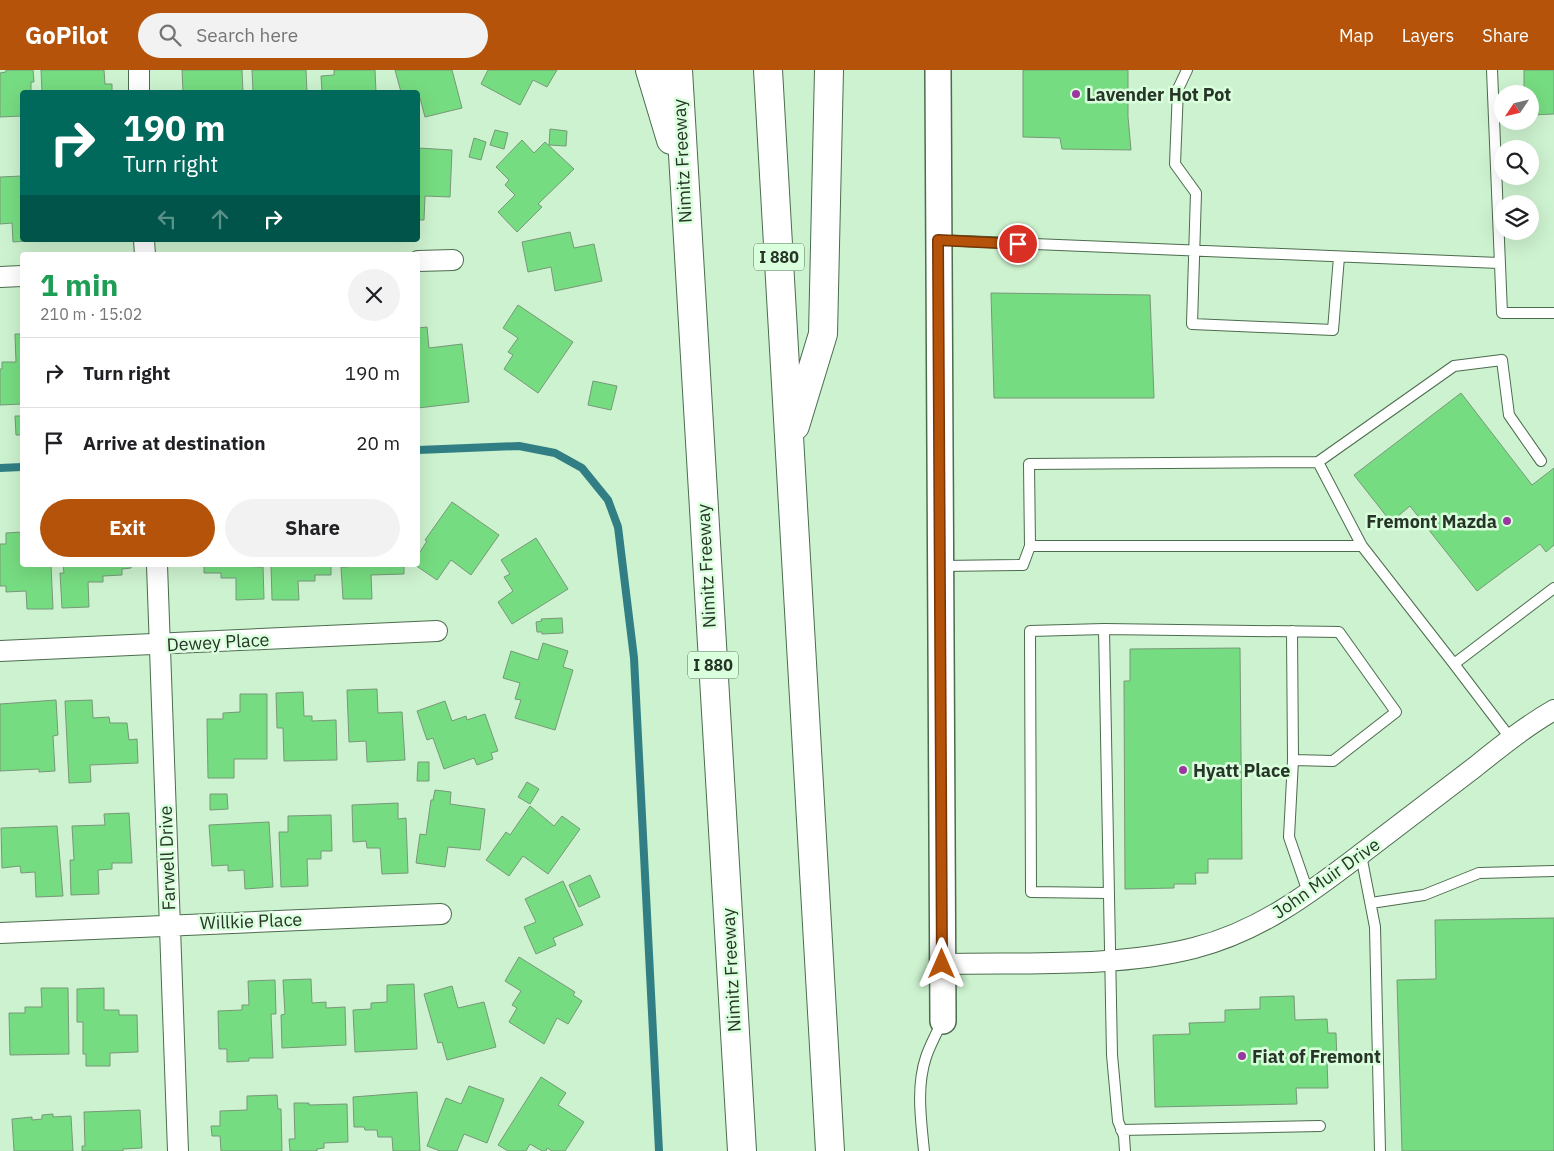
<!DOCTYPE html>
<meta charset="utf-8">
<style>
:root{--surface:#fff;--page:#f2f2f2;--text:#202124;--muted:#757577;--line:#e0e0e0;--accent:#b45309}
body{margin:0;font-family:"IBM Plex Sans",sans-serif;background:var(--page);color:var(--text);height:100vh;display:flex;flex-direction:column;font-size:19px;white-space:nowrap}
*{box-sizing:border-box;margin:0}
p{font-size:16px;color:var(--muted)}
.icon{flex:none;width:28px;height:28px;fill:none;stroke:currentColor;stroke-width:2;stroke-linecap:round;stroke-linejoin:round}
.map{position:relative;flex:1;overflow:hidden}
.panel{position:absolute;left:20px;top:182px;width:400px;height:315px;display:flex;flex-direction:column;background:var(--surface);border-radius:5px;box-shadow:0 5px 20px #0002}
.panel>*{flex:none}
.banner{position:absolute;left:20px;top:20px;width:400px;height:152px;border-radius:5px;box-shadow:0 5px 20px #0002;background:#00695c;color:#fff;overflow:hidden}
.needle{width:32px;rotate:235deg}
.fabs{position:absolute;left:1494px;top:15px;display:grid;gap:10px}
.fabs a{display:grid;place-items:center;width:45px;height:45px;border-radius:50%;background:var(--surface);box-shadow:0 5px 20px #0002;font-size:25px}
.pin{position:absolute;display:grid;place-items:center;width:42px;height:42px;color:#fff;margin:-21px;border:2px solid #fff;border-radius:50%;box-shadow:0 1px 5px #0007}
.me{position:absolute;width:55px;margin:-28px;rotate:0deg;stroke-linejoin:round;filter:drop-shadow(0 0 4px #0008)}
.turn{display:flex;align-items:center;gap:18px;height:105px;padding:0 20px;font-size:22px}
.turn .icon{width:65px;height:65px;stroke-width:2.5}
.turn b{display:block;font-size:35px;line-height:42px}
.lanes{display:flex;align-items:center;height:48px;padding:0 20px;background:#0003;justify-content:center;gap:25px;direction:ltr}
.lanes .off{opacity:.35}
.round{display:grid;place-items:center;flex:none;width:52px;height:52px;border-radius:26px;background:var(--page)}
.summary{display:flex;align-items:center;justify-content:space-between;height:85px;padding:0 20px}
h1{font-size:30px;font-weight:700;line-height:38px;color:#1e9e55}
.button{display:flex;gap:10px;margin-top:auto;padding:10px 20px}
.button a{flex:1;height:58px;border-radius:30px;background:var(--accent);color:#fff;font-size:20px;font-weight:700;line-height:58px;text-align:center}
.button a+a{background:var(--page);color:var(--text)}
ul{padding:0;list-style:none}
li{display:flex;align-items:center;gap:15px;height:70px;padding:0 20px;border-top:1px solid var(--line)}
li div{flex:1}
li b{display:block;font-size:19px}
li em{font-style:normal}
header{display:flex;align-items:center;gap:30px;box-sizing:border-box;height:70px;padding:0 25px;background:var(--accent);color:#fff}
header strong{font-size:24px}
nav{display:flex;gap:28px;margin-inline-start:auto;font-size:18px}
.search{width:350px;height:45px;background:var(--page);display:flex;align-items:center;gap:12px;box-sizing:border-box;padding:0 18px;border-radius:28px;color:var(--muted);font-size:19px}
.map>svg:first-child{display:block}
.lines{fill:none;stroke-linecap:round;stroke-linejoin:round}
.stream{stroke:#317f84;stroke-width:8}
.building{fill:#76dc81;stroke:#779878}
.service-casing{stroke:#4c6c4e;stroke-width:12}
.minor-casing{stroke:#4c6c4e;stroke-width:22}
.tertiary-casing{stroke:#4c6c4e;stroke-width:28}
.motorway-casing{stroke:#4c6c4e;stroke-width:30}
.service{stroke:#fff;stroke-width:10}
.minor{stroke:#fff;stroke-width:20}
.tertiary{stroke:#fff;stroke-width:25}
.motorway{stroke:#fff;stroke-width:28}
.route-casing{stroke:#753606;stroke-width:12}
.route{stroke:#b45309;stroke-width:9}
.poi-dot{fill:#9b389f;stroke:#daffdc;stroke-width:2}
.labels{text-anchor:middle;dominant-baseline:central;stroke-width:5;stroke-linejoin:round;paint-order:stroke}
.shield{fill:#daffdc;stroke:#5d725e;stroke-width:1}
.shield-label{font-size:16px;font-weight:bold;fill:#273528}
.poi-label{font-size:18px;font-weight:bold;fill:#273528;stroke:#daffdc;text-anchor:start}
.street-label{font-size:18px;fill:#273528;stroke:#daffdc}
</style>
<header>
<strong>GoPilot</strong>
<div class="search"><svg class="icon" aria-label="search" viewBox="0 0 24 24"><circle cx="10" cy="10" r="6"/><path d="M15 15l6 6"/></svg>Search here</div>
<nav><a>Map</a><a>Layers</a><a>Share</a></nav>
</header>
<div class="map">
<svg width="1554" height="1081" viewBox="0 0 1554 1081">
<rect width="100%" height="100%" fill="#cdf2cf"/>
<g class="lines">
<path class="stream" d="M418,380L519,376L555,383L582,398L608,430L618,457L634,588L659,1081
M0,398L22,397"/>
</g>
<path class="building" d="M6,0H33L34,12H31V22H22V46L0,47V3L6,2Z
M41,0H104L105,14H112V22H42Z
M182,0H242L243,22H183Z
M252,0H306L307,22H253Z
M334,0H375L376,22H322L321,6L334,5Z
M395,0H452L462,38L425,47L420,28H418V22H401Z
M488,0H557L547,17L533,10L520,35L481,14Z
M1023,0H1128V47L1131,80L1062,79L1060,68L1023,67Z
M1524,0H1554V44L1530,45V24H1524Z
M550,59L567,61L566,76L549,75Z
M495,60L508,63L504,79L490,75Z
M474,68L486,72L481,90L469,87Z
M522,70L534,83L545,72L574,99L538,134L542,137L517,162L498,142L515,125L505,115L509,110L496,97Z
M418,78L452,80L450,127L425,126L424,150H418Z
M22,106V170H40L13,172L12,153L0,154V107Z
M570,162L574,178L594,174L602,211L555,221L551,197L528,202L522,172Z
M991,223L1150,225L1154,328H994Z
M518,235L573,272L538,323L504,299L513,285L508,282L518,268L503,258Z
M427,257L429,278L462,274L469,332L418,338V258Z
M15,264H22V334L0,335V299H2V292H16Z
M593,311L617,316L611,340L588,335Z
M1461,323L1532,415L1554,398V475L1546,482L1540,474L1477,521L1410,436L1391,452L1354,405Z
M15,346H22V365H16Z
M452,432L499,465L471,505L451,490L437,510L415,495H418V485L427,471L425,470Z
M22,462V495H51L53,539H27L26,521L6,522V516H0V474H6V463Z
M536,468L568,519L512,554L498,532L513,521L504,507L510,504L501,490Z
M63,495H131V498L122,499V505L103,506V512H88L89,537L62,538L60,503H64Z
M204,495L263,497L264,529L236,530V508H221V503H204Z
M271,495H331V505H315V511H298L299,530H272Z
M348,495H404V504L371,505L372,529H343L341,497H348Z
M562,548L563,563L542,564V562H537L536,552L542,551L541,549Z
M543,573L568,581L563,597L573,600L555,660L515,648L521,630L515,629L520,613L503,608L511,581L538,590Z
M1240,578L1242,789H1208V803H1195L1196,814H1174V818L1125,819L1124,611H1130V579Z
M377,619L378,643L402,642L405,690L367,692L366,671L349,672L347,620Z
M303,622L304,646H312V651L336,650L337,690L284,691L283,658H277L276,623Z
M240,624H267V689H234V708H208L207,649H223V643L240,642Z
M56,630L58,665L53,666L55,701L39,702V699L0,701V634Z
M92,630L93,648L109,647L110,653H127L129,670L137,669L138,693L90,695L91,712L69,713L65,631Z
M445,631L452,651L466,646L467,650L485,644L498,681L491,683L493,689L477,695L474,688L444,699L433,668L427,670L417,641Z
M418,692H429V711H417Z
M527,712L539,719L530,734L518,727Z
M435,720L451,722L450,734L485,739L480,780L448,777L445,797L416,793L420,764L426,765L431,730H433Z
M210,724H227L228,739L210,740Z
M398,733V749L406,748L408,803L382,804L380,778H367L366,771L353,772L352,735Z
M530,736L554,756L562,746L580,759L548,804L523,786L509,806L486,790L506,762L510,765Z
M129,743L132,793H112V799L98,800L99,824L71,825L70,790H74L72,756L105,755L104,744Z
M331,745L332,781H321V789H307L308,816L281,817L279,762H288V746Z
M269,752L273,817L245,819L244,800L228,801V795L212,796L209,755Z
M57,756L63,826L36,827L35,802L21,803L20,796L2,798L1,758Z
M590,805L600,827L579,837L569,815Z
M563,811L583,855L553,868L556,875L536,884L524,857L536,852L525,829Z
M1554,848V1081H1402L1397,910L1436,909L1435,850Z
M519,887L575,922L573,925L582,931L568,954L557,948L544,974L509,952L517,938L512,935L521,921L505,911Z
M311,909L312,933L326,932V938L345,937L346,975L282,978L281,945L285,944L283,910Z
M275,910L276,944H271L273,988H249V991L227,992V979H219L218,941L242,940V935H249L248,911Z
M414,914L417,979L355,982L353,940L371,939V933L387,932V915Z
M452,916L458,938L484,932L496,977L447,990L442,972L438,973L424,924Z
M41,918H68L69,984L10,985L9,943H25V937H42Z
M104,918V940H119V945H137L138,982L110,983V996H86V984H83V952H77V919Z
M1294,926L1295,950L1327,949L1328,963H1336L1337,992H1327L1328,1018H1296L1297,1034L1155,1037L1153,965L1190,964L1189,953L1225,952V940L1260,939V927Z
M541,1007L566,1023L558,1035L584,1052L565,1081H552L547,1078L546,1081H542L530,1074L526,1081H508L498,1075Z
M469,1016L504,1029L487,1073L464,1064L457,1081H440L427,1076L446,1028L461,1034Z
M417,1022L420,1081H393L392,1067H378L377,1060H365L364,1057H354L353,1027Z
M277,1025L278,1039H281L282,1081H221L220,1066H212L211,1056H220V1041L247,1040V1026Z
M294,1033H309V1035L347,1034L348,1072L324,1073V1078L317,1079V1081H290L289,1069H295Z
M140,1040L142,1078L123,1079V1081H82V1076H85L84,1042Z
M53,1044V1047L71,1046L73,1081H14L12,1049L32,1047V1050L42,1049V1045Z"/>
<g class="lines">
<g class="service-casing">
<path id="service" d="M1187,0L1178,19L1175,94L1196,123L1192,254L1333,260L1339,187
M1492,0L1502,243H1554
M938,170L1499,193
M1541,391L1509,345L1502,290L1454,296L1318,392L1029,394L1030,476H1362L1454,594L1554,518
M1318,392L1362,476
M941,496L1023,495L1030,476
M1104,559L1112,985L1118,1051L1124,1066L1125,1081
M1292,561L1293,690L1289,767L1309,825
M1454,594L1511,669
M1361,785L1375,857L1380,1081
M1108,823L1031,822L1030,561L1104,559L1339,562L1396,642L1333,691L1293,690
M1371,833L1424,825L1479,803L1554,801
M1121,1060L1320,1056
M924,1081C921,1050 916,1017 926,987C930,975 937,963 942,951"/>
</g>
<g class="minor-casing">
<path id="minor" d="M139,0V22
M144,170L145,185
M418,191L453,190
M0,207L22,206
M157,495L178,1081
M0,581L437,561
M0,863L441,844
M942,894C1023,892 1115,898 1194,878C1258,862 1309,824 1361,784C1399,755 1437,726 1475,697C1500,677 1526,656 1554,640"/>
</g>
<g class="tertiary-casing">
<path id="tertiary" d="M938,0L943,951"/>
</g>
<g class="motorway-casing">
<path id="motorway" d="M650,0L671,70
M678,0L742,1081
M768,0L830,1081
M795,356L823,264L829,0"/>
</g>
<use href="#service" class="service"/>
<use href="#minor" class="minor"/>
<use href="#tertiary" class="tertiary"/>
<use href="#motorway" class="motorway"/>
</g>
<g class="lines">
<g class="route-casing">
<path id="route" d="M942,894L938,170L1018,174"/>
</g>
<use href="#route" class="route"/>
</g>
<g class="poi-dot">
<circle cx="1076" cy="24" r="5"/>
<circle cx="1507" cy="451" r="5"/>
<circle cx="1183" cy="700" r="5"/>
<circle cx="1242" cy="986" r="5"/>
</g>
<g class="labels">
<g class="shield">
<rect x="754" y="173.5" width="50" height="27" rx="4"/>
<rect x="688" y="581.5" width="50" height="27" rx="4"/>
</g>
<g class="shield-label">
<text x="779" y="187">I 880</text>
<text x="713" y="595">I 880</text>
</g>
<g class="poi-label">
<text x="1086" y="24">Lavender Hot Pot</text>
<text x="1497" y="451" text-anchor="end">Fremont Mazda</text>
<text x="1193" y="700">Hyatt Place</text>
<text x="1252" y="986">Fiat of Fremont</text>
</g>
<g class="street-label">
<text transform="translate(682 91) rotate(-93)">Nimitz Freeway</text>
<text transform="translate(706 496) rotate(-93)">Nimitz Freeway</text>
<text transform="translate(218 572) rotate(-3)">Dewey Place</text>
<text transform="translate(167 788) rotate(-92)">Farwell Drive</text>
<text transform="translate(1326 808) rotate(-35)">John Muir Drive</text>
<text transform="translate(251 851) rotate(-2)">Willkie Place</text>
<text transform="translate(731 900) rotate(-93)">Nimitz Freeway</text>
</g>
</g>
</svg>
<div class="fabs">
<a><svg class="needle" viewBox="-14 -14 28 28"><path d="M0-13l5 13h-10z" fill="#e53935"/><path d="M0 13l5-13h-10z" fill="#757577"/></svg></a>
<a><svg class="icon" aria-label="search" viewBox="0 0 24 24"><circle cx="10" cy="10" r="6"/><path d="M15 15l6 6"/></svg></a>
<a><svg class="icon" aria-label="layers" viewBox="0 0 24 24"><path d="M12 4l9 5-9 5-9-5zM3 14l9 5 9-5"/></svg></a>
</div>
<div class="pin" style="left:1018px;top:174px;background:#d93025"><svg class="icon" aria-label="arrive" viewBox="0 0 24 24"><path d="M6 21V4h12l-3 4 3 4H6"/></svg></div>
<svg class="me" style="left:942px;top:894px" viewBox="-20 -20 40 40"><path d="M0-17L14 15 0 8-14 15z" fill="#b45309" stroke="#fff" stroke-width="4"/></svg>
<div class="banner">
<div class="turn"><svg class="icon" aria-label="right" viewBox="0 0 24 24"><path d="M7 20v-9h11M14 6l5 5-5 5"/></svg><div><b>190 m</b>Turn right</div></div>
<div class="lanes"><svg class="icon off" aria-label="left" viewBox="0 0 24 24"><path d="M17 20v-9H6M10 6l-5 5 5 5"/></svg><svg class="icon off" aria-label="ahead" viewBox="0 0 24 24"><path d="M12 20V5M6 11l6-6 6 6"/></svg><svg class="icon" aria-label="right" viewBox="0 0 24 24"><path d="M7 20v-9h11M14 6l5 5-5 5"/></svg></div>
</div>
<section class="panel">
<div class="summary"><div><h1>1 min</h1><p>210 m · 15:02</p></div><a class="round"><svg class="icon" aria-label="close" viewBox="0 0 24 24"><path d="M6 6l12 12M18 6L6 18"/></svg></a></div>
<ul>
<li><svg class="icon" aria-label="right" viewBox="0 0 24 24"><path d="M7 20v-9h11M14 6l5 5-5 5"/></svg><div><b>Turn right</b></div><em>190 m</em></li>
<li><svg class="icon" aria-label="arrive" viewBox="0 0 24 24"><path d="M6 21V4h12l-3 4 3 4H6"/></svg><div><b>Arrive at destination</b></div><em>20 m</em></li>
</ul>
<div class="button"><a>Exit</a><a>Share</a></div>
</section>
</div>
